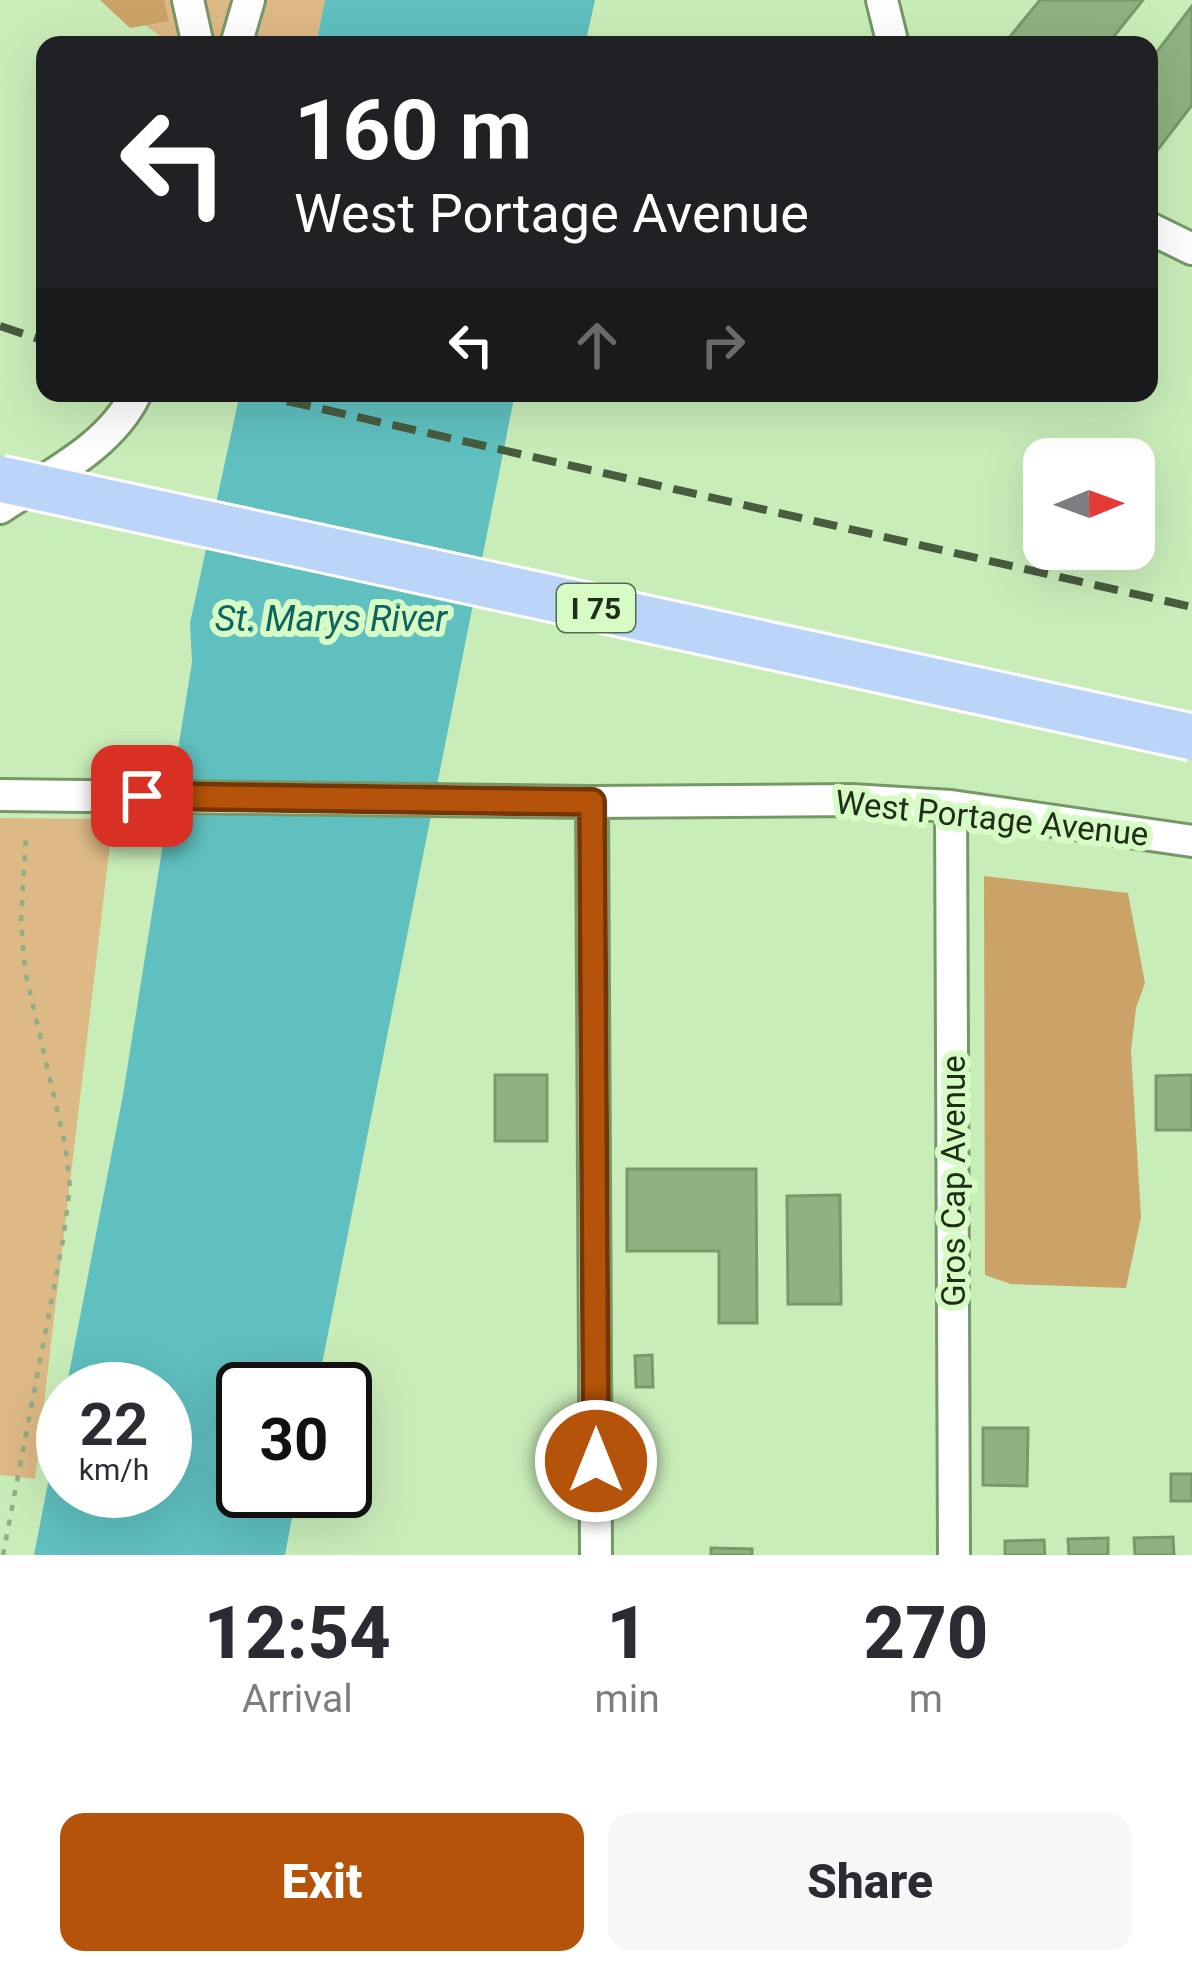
<!DOCTYPE html>
<style>
:root{--surface:#fff;--page:#f7f7f7;--text:#2b2b33;--muted:#7c7c81;--accent:#b45309}
body{margin:0;font-family:Roboto,sans-serif;background:var(--page);color:var(--text);height:100vh;display:flex;flex-direction:column;font-size:45px;white-space:nowrap}
*{box-sizing:border-box;margin:0}
p{font-size:39px;color:var(--muted)}
.icon{flex:none;width:66px;height:66px;fill:none;stroke:currentColor;stroke-width:2;stroke-linecap:round;stroke-linejoin:round}
.map{position:relative;height:1555px;overflow:hidden}
.drawer{display:flex;flex-direction:column;background:var(--surface);flex:1}
.drawer>*{flex:none}
.banner{position:absolute;left:36px;top:36px;width:1122px;height:366px;border-radius:24px;box-shadow:0 12px 48px #0002;background:#202124;color:#fff;overflow:hidden}
.needle{width:78px;rotate:89deg}
.tools{position:absolute;left:1023px;top:438px;display:grid;gap:24px}
.tools a{display:grid;place-items:center;width:132px;height:132px;border-radius:24px;background:var(--surface);box-shadow:0 12px 48px #0002;font-size:60px}
.speed{position:absolute;left:36px;top:1362px;display:flex;gap:24px;font-size:60px;font-weight:700;text-align:center}
.speed>*{display:grid;place-content:center;width:156px;height:156px;border-radius:50%;background:var(--surface);box-shadow:0 12px 48px #0002;line-height:1}
.speed small{font-size:30px;font-weight:400}
.speed .limit{border:6px solid #111;border-radius:18px;background:#fff;color:#111}
.pin{position:absolute;display:grid;place-items:center;width:102px;height:102px;color:#fff;margin:-51px;border-radius:24px;box-shadow:0 6px 18px #0006}
.me{position:absolute;width:132px;margin:-66px;rotate:0deg;stroke-linejoin:round;filter:drop-shadow(0 0 9px #0008)}
.turn{display:flex;align-items:center;gap:42px;height:252px;padding:0 60px;font-size:54px}
.turn .icon{width:156px;height:156px;stroke-width:2.5}
.turn b{display:block;font-size:84px;line-height:102px}
.lanes{display:flex;align-items:center;height:114px;padding:0 60px;background:#0003;justify-content:center;gap:60px;direction:ltr}
.lanes .off{opacity:.35}
.eta{display:flex;justify-content:space-evenly;align-items:center;height:204px;text-align:center}
.eta b{font-size:72px;font-weight:800;line-height:84px}
.action{display:flex;gap:24px;margin-top:auto;padding:24px 60px}
.action a{flex:1;height:138px;border-radius:24px;background:var(--accent);color:#fff;font-size:48px;font-weight:800;line-height:138px;text-align:center}
.action a+a{background:var(--page);color:var(--text)}
.map>svg:first-child{display:block}
.green{fill:#ddb985}
.forest{fill:#cba368}
.water{fill:#60bfbf}
.building{fill:#8fb280;stroke:#789a69;stroke-width:3}
.lines{fill:none;stroke-linecap:round;stroke-linejoin:round}
.minor-casing{stroke:#769867;stroke-width:36}
.path{stroke:#91ae84;stroke-width:4.5;stroke-dasharray:6 9;stroke-linecap:butt}
.minor{stroke:#fff;stroke-width:30}
.rail{stroke:#485c40;stroke-width:8;stroke-dasharray:24 12;stroke-linecap:butt}
.highway-bridge-casing{stroke:#fff;stroke-width:51;stroke-linecap:butt}
.highway-bridge{stroke:#bbd5f8;stroke-width:45}
.route-casing{stroke:#753606;stroke-width:30}
.route{stroke:#b45309;stroke-width:21}
.labels{text-anchor:middle;dominant-baseline:central;stroke-width:12;stroke-linejoin:round;paint-order:stroke}
.shield{fill:#d6fbc5;stroke:#556a4c;stroke-width:3}
.shield-label{font-size:30px;font-weight:bold;fill:#1e2c18}
.street-label{font-size:33px;fill:#1e2c18;stroke:#d6fbc5}
.water-label{font-size:36px;font-style:italic;fill:#116263;stroke:#d6fbc5}
</style>
<div class="map">
<svg width="1192" height="1555" viewBox="0 0 1192 1555">
<rect width="100%" height="100%" fill="#c9edb9"/>
<path class="green" d="M112,0H325L316,45H172Z
M0,818L113,819L35,1479L0,1475Z"/>
<path class="forest" d="M100,0H164L169,21L130,28Z
M984,876L1128,893L1145,983L1136,1008L1131,1051L1141,1217L1126,1288L1011,1284L985,1275Z"/>
<path class="water" d="M325,0H595L585,45H316Z
M240,393H515L317,1389H243V1491H297L285,1555H34L63,1406V1491H165V1389H66L123,1095L192,662L190,623Z"/>
<path class="building" d="M1040,0H1143L1107,45H1003Z
M1192,6V105L1153,156L1149,153V62Z
M495,1075H547V1141H495Z
M1192,1075V1130H1156V1076Z
M627,1169H756L757,1323H719V1251H627Z
M840,1195L841,1304H788L787,1196Z
M652,1355L653,1387H636L635,1356Z
M983,1428H1028L1027,1486L983,1485Z
M1171,1474H1192V1501H1171Z
M1173,1537L1174,1555H1135L1134,1538Z
M1108,1538V1555H1069L1068,1539Z
M1044,1540L1045,1555H1005V1541Z
M711,1548L752,1549V1555H711Z"/>
<g class="lines">
<g class="minor-casing">
<path id="minor" d="M188,0L198,45
M882,0L893,45
M236,45L249,0
M1149,228L1192,249
M0,508C48,476 111,447 136,393
M0,795L592,802L851,800L951,806L1192,841
M592,802L596,1555
M951,806L954,1555"/>
</g>
<path class="path" d="M3,1555L63,1240L70,1187L65,1144L25,971L21,920L26,836"/>
<use href="#minor" class="minor"/>
<path class="rail" d="M0,326L45,341
M252,393L1192,607"/>
<g class="highway-bridge-casing">
<path id="highway-bridge" d="M0,479L1192,737"/>
</g>
<use href="#highway-bridge" class="highway-bridge"/>
</g>
<g class="lines">
<g class="route-casing">
<path id="route" d="M142,796L592,802L596,1461"/>
</g>
<use href="#route" class="route"/>
</g>
<g class="labels">
<rect class="shield" x="557" y="584" width="78" height="48" rx="9"/>
<g class="shield-label">
<text x="596" y="608">I 75</text>
</g>
<g class="street-label">
<text transform="translate(992 818) rotate(6)">West Portage Avenue</text>
<text transform="translate(953 1181) rotate(-90)">Gros Cap Avenue</text>
</g>
<g class="water-label">
<text x="331" y="619">St. Marys River</text>
</g>
</g>
</svg>
<div class="tools">
<a><svg class="needle" viewBox="-14 -14 28 28"><path d="M0-13l5 13h-10z" fill="#e53935"/><path d="M0 13l5-13h-10z" fill="#7c7c81"/></svg></a>
</div>
<div class="speed"><div>22<small>km/h</small></div><div class="limit">30</div></div>
<div class="pin" style="left:142px;top:796px;background:#d93025"><svg class="icon" aria-label="arrive" viewBox="0 0 24 24"><path d="M6 21V4h12l-3 4 3 4H6"/></svg></div>
<svg class="me" style="left:596px;top:1461px" viewBox="-20 -20 40 40"><circle r="17" fill="#b45309" stroke="#fff" stroke-width="3"/><path d="M0-11L8 9 0 5-8 9z" fill="#fff"/></svg>
<div class="banner">
<div class="turn"><svg class="icon" aria-label="left" viewBox="0 0 24 24"><path d="M17 20v-9H6M10 6l-5 5 5 5"/></svg><div><b>160 m</b>West Portage Avenue</div></div>
<div class="lanes"><svg class="icon" aria-label="left" viewBox="0 0 24 24"><path d="M17 20v-9H6M10 6l-5 5 5 5"/></svg><svg class="icon off" aria-label="ahead" viewBox="0 0 24 24"><path d="M12 20V5M6 11l6-6 6 6"/></svg><svg class="icon off" aria-label="right" viewBox="0 0 24 24"><path d="M7 20v-9h11M14 6l5 5-5 5"/></svg></div>
</div>
</div>
<section class="drawer">
<div class="eta">
<div><b>12:54</b><p>Arrival</p></div>
<div><b>1</b><p>min</p></div>
<div><b>270</b><p>m</p></div>
</div>
<div class="action"><a>Exit</a><a>Share</a></div>
</section>
